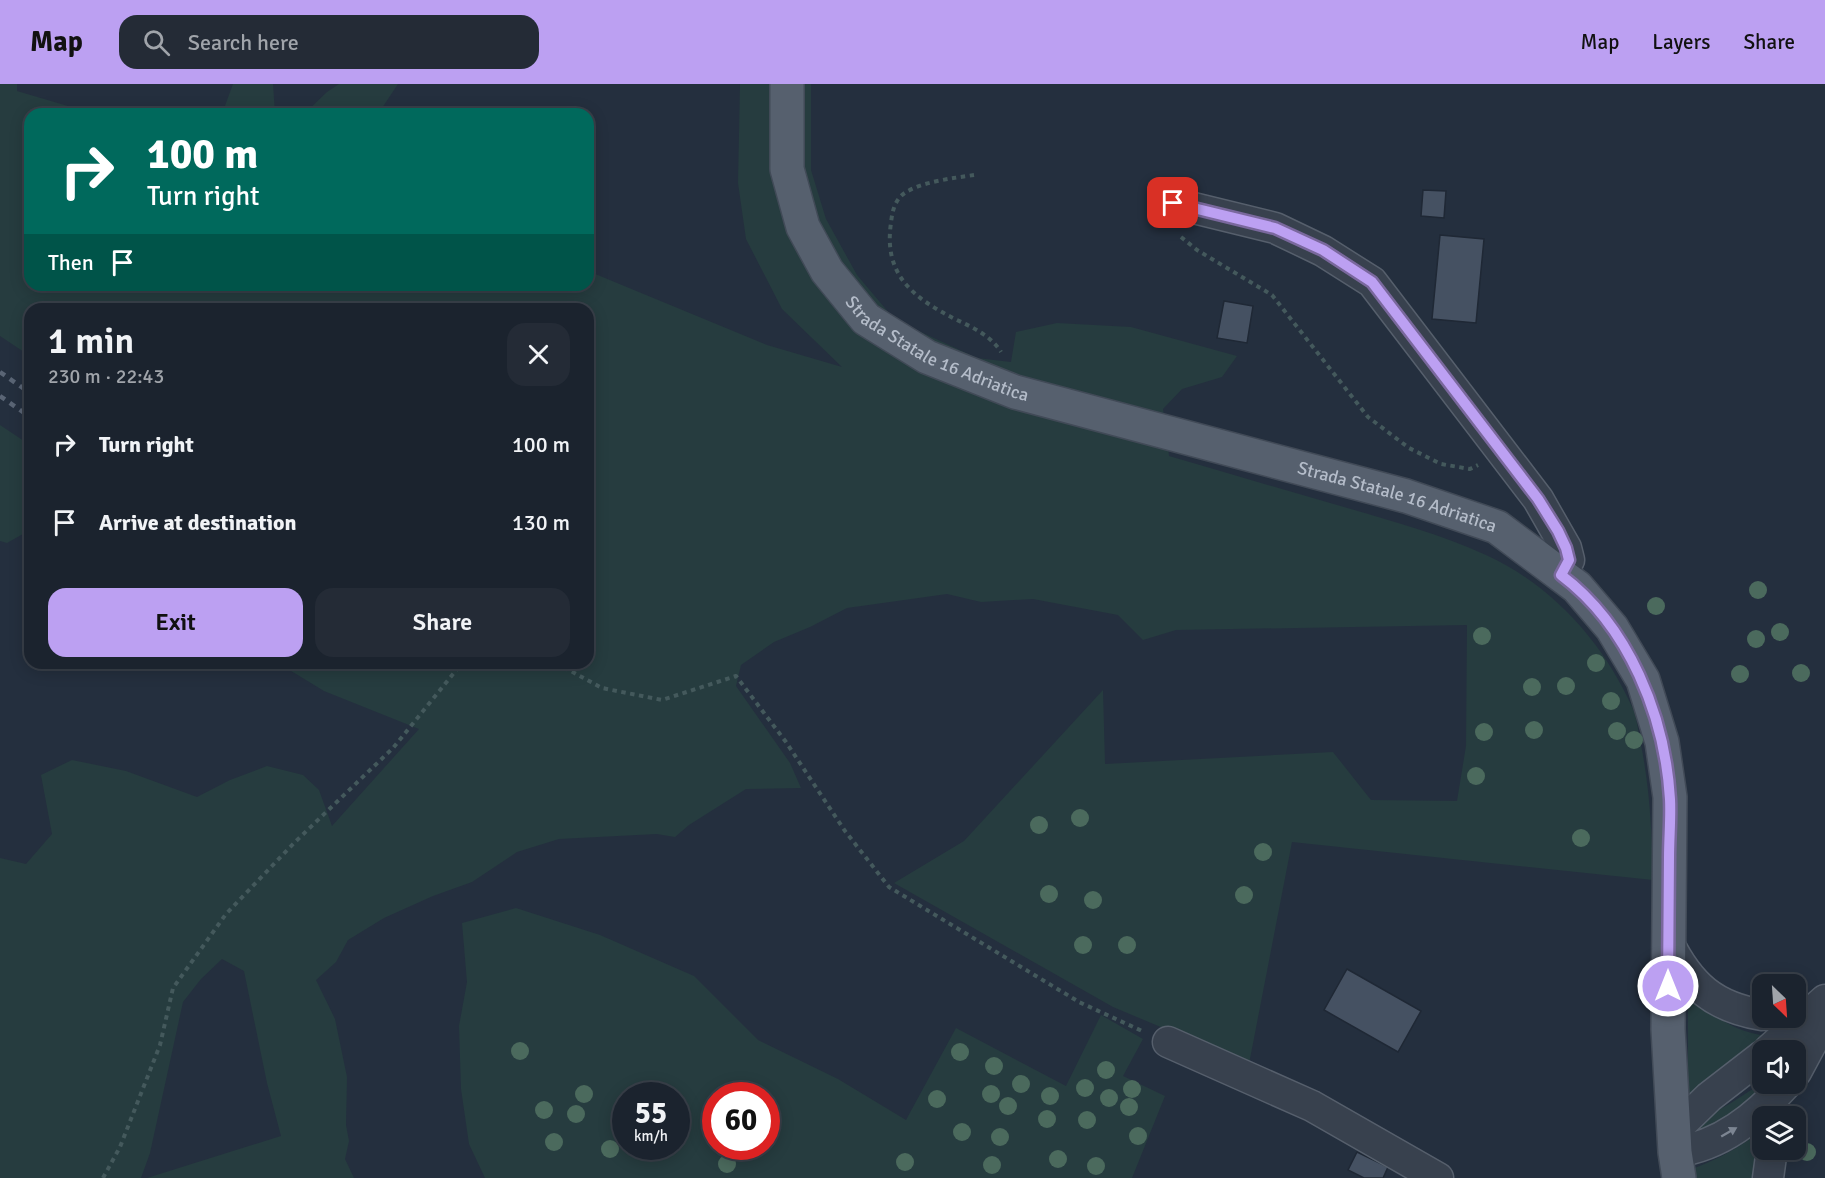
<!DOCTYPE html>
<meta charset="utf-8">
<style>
:root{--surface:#1b232e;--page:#242b36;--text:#f1f3f6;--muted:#a0a4aa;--line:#39404a;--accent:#bca0f2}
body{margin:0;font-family:Signika,sans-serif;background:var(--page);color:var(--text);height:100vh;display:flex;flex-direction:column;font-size:22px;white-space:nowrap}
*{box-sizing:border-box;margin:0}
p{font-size:20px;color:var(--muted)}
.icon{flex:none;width:33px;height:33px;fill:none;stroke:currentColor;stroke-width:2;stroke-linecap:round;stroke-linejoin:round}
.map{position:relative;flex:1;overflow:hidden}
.details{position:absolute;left:24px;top:219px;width:570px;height:366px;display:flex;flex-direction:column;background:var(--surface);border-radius:18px;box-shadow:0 3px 15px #0003,0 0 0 2px var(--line)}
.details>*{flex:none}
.hud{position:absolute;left:24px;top:24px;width:570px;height:183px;border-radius:18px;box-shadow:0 3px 15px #0003,0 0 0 2px var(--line);background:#00695c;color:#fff;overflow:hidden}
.needle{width:39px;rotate:155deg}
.tools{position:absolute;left:1752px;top:890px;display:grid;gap:12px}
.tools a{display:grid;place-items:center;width:54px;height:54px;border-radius:12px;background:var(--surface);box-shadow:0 3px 15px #0003,0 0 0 2px var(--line);font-size:30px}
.speed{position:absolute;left:612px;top:998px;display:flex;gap:12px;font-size:30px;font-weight:700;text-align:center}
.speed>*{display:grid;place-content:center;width:78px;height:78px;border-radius:50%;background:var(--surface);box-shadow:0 3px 15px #0003,0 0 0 2px var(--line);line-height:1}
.speed small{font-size:15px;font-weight:400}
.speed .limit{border:9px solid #d22;background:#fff;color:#111}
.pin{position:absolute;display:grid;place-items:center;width:51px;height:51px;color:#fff;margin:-26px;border-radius:12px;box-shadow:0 3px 9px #0006}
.me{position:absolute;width:66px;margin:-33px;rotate:0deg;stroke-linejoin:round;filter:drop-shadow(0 0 4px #0008)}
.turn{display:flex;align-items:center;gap:21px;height:126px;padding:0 24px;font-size:27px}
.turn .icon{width:78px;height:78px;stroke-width:2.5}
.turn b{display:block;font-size:42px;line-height:51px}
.then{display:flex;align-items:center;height:57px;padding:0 24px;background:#0003;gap:12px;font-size:22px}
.round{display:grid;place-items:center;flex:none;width:63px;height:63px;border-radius:18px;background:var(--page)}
.headline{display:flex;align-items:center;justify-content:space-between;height:102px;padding:0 24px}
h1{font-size:36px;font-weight:600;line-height:45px}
.action{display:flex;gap:12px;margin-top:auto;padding:12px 24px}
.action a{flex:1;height:69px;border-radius:18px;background:var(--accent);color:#111;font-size:24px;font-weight:600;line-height:69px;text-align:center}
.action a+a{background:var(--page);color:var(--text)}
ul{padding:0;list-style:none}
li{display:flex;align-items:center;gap:18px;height:78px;padding:0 24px}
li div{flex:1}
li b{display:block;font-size:22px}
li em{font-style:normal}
header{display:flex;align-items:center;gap:36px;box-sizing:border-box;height:84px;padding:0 30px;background:var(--accent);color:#111}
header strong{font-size:28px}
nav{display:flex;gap:33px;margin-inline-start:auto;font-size:21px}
.search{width:420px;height:54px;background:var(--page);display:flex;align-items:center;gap:15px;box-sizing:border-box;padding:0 21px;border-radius:18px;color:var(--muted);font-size:22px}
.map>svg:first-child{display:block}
.green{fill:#263c3f;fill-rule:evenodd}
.building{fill:#455162;stroke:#1f2835;stroke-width:1.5}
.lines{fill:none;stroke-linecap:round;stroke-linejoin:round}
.minor-casing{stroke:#565f6c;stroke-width:33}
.major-casing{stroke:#414a57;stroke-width:36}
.path{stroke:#44595c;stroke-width:4;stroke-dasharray:4.5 4.5;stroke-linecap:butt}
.minor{stroke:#38414e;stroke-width:30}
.major{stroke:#56606e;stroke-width:33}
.rail{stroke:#5a6575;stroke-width:4.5;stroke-dasharray:6 6;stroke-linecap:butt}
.tree{fill:#4b6a5d}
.oneway{fill:#7c8592}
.route-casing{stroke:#7a689d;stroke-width:15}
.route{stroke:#bca0f2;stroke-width:10}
.labels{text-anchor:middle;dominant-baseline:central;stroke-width:4.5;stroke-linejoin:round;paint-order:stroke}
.street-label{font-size:18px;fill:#b4bcc9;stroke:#1d2633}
</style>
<header>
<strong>Map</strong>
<div class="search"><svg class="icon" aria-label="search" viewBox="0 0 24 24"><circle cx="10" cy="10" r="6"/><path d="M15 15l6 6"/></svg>Search here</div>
<nav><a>Map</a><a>Layers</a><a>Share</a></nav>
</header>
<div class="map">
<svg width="1825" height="1094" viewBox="0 0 1825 1094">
<rect width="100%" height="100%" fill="#242f3e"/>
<path class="green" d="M0,0H17V7L95,30H30V201H588V187L767,261L842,283L782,225L746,155L738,99L740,0H811V86L826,135L857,191L895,236L977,274L1011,278L1016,248L1057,239L1131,243L1237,272L1222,293L1182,305L1163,325L1169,372C1227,389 1285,406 1344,423C1391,437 1441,450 1486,471C1552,501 1604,559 1633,625C1637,635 1638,646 1640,656C1650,703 1652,749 1653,796L1292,758L1249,980L1113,923L894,799L964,757L1103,606L1105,680L1333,668L1371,716L1457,717L1466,662L1467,541L1176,546L1143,556L1118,531L1033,515L981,518L947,510L847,524L810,543L774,558L741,581L736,602L790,679L801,704L746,705L689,741L675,753L657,750L559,755L517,768L472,798L433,812L384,834L348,856L336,878L316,896L335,935L347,993L346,1041L349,1057L345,1075L354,1094H147L281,1052L267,999L244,887L222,875L201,895L183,918L150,1069L141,1094H0V774L26,780L52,750L41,691L72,676L126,687L197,713L230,696L267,682L303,691L319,706L332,742L419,645L324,607L278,579H588V225H30V272L0,252Z
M233,0H273L275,30H222Z
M339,0H398L378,30H304L327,8Z
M0,341L30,361V446L7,459L0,457Z
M516,824L600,851L694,892L758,956L838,995L906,1036L956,944L1066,1002L1101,931L1143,955L1123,992L1165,1012L1132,1094H485L469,1060L461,1005L459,942L467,898L462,839ZM626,1011H676V1062H626ZM716,1011H766V1062H716Z
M1688,909C1715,932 1731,947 1767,952L1688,1020Z
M1762,999H1773L1726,1044L1703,1048L1693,1040L1731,1019Z
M1762,1046V1094H1690L1689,1086C1717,1076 1739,1064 1762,1046Z"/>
<path class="building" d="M1423,106L1446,107L1444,134L1421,132Z
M1440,151L1484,155L1476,239L1432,235Z
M1224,217L1253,222L1247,259L1217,254Z
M1347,885L1421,927L1398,968L1324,926Z
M1357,1068L1388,1083L1383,1094H1364L1348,1086Z"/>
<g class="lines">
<g class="minor-casing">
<path id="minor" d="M1173,119L1275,144L1323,167L1372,198L1538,415L1566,464L1569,476L1561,491
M1668,858C1690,902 1714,923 1762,931
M1168,958L1312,1022L1438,1094
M1769,966L1825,916
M1796,988L1825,934
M1674,1047L1709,1013L1762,972
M1675,1068C1721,1062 1756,1033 1787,999
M1768,1094L1772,1065"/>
</g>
<g class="major-casing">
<g id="major">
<path id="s1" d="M787,0V85L803,143L827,187L866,235L927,273L1015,308L1406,412L1497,443L1577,503L1612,544L1643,596L1662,658L1670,713L1668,945L1675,1068L1679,1094"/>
</g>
</g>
<path class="path" d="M974,91C955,94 914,98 900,113C894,120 892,129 891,139C883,192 915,215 957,236C974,244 991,252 1001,268
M1181,153L1197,166L1272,211L1368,333L1409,364L1441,380L1470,385L1478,381
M556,579L602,604L662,616L736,592L786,658L845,747L889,803L1079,918L1142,947
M103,1094L120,1063L160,961L173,904L226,830L295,758L393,664L462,579"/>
<use href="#minor" class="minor"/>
<use href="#major" class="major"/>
<path class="rail" d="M0,288L30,309
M0,312L30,333"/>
</g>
<g class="tree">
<circle cx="1758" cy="506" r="9"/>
<circle cx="1656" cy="522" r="9"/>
<circle cx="1780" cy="548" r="9"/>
<circle cx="1482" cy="552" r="9"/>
<circle cx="1756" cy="555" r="9"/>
<circle cx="1596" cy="579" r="9"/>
<circle cx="1801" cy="589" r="9"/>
<circle cx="1740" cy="590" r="9"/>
<circle cx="1566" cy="602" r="9"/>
<circle cx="1532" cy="603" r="9"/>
<circle cx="1611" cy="617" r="9"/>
<circle cx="1534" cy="646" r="9"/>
<circle cx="1617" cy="647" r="9"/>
<circle cx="1484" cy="648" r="9"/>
<circle cx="1634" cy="656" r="9"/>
<circle cx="1476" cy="692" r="9"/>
<circle cx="1080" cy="734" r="9"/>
<circle cx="1039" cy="741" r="9"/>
<circle cx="1581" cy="754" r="9"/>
<circle cx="1263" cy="768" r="9"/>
<circle cx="1049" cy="810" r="9"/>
<circle cx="1244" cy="811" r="9"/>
<circle cx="1093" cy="816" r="9"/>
<circle cx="1083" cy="861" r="9"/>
<circle cx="1127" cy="861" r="9"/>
<circle cx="520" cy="967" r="9"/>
<circle cx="960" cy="968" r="9"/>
<circle cx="994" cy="982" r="9"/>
<circle cx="1106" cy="986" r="9"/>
<circle cx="1021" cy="1000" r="9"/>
<circle cx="1085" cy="1004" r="9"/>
<circle cx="1132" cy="1005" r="9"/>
<circle cx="584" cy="1010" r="9"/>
<circle cx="991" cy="1010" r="9"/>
<circle cx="1050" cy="1012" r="9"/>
<circle cx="1109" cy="1014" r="9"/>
<circle cx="937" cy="1015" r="9"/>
<circle cx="1008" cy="1022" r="9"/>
<circle cx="1129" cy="1023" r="9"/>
<circle cx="544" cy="1026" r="9"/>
<circle cx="576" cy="1030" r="9"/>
<circle cx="1047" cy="1035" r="9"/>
<circle cx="1087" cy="1036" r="9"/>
<circle cx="962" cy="1048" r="9"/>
<circle cx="1138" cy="1052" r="9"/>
<circle cx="1000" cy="1053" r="9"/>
<circle cx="554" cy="1058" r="9"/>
<circle cx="610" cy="1065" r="9"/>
<circle cx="1807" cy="1068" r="9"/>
<circle cx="1058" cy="1075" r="9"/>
<circle cx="905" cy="1078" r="9"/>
<circle cx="727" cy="1080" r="9"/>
<circle cx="992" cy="1081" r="9"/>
<circle cx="1096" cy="1082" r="9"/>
</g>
<defs><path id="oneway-solid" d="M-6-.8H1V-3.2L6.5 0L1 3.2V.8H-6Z" transform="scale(1.5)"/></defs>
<use class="oneway" href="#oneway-solid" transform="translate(1729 1048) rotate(-30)"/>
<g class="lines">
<g class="route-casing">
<path id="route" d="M1173,119L1275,144L1323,166L1372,198L1538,415L1558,447L1566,464L1569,476L1561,491C1629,542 1665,632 1670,715C1671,734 1669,754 1669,774C1669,817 1668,859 1668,902"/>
</g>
<use href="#route" class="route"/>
</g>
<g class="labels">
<g class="street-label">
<text stroke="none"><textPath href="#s1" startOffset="334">Strada Statale 16 Adriatica</textPath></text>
<text stroke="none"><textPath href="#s1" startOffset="820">Strada Statale 16 Adriatica</textPath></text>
</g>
</g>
</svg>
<div class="tools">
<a><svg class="needle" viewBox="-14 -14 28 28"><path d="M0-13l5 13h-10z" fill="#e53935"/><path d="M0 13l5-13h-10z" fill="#a0a4aa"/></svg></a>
<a><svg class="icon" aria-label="sound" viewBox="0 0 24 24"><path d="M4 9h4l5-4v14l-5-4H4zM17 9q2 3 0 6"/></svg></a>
<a><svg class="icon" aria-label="layers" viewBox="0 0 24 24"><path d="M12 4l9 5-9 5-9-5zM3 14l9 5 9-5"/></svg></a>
</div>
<div class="speed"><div>55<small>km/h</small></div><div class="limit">60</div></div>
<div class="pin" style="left:1173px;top:119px;background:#d93025"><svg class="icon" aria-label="arrive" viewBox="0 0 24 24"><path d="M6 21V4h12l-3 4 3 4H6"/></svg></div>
<svg class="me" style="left:1668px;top:902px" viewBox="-20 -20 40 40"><circle r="17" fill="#bca0f2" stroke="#fff" stroke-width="3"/><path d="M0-11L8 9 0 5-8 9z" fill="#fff"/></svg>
<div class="hud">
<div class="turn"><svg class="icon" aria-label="right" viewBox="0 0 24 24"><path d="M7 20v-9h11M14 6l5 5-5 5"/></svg><div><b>100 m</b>Turn right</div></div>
<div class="then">Then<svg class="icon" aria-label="arrive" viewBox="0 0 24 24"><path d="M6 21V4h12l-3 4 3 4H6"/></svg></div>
</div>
<section class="details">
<div class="headline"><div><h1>1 min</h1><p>230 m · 22:43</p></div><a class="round"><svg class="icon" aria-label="close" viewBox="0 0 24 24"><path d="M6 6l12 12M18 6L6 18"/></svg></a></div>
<ul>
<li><svg class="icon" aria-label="right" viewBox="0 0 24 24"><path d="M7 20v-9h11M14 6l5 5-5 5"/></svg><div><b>Turn right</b></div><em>100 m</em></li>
<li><svg class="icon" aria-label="arrive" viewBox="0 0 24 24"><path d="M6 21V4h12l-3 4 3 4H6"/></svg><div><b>Arrive at destination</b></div><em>130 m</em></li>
</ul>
<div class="action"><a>Exit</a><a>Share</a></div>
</section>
</div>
